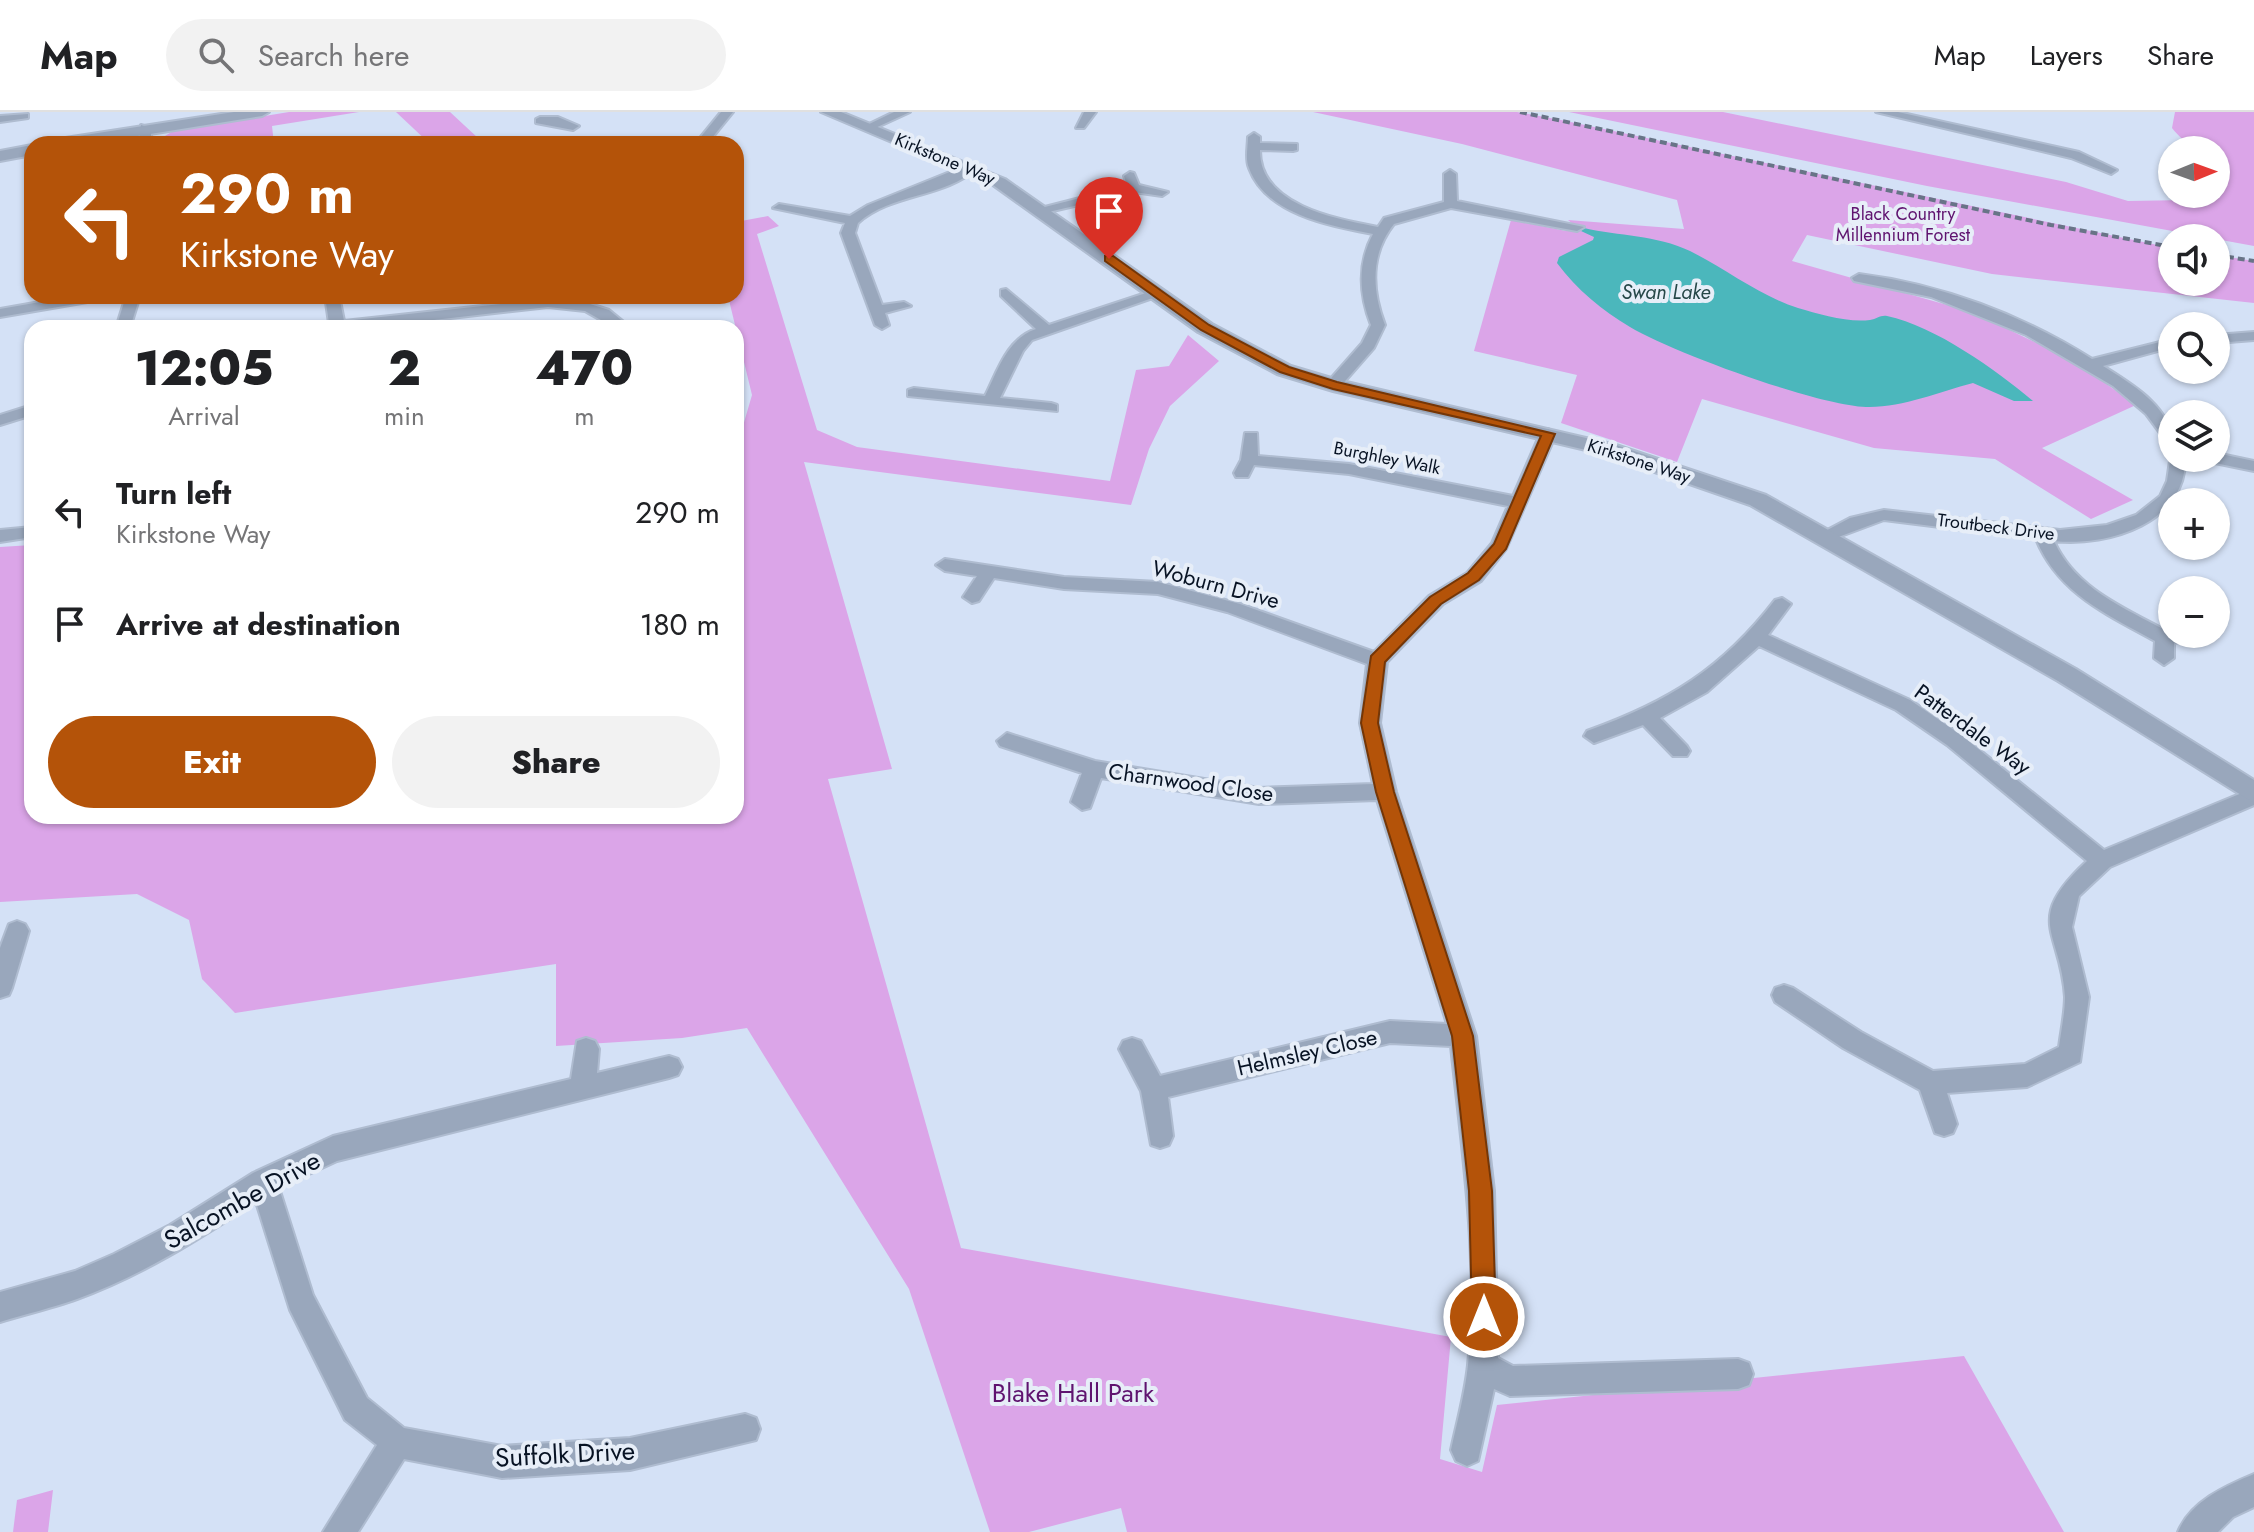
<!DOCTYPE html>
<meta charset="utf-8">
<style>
:root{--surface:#fff;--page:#f2f2f2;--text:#202124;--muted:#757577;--line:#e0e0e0;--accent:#b45309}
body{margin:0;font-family:Jost,sans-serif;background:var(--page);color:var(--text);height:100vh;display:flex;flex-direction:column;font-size:30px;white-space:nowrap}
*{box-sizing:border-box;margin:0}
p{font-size:26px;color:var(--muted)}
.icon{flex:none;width:44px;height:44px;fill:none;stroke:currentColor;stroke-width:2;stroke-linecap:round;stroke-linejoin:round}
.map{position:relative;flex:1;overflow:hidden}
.side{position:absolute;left:24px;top:208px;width:720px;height:504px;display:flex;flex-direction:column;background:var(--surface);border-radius:24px;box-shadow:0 2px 6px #0004}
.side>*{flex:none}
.banner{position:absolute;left:24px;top:24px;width:720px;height:168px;border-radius:24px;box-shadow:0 2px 6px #0004;background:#b45309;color:#fff;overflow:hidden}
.needle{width:52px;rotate:89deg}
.tools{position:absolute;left:2158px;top:24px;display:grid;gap:16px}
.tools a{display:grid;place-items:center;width:72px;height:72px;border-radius:50%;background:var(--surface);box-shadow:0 2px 6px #0004;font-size:40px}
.pin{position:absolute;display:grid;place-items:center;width:68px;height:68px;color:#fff;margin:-82px -34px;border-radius:50% 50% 50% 0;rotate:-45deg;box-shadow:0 0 8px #0007}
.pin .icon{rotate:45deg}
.me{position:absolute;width:88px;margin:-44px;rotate:0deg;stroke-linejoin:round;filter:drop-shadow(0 0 6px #0008)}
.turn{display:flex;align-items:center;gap:28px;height:168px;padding:0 24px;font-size:36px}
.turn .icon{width:104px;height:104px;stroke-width:2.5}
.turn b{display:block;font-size:56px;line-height:68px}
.eta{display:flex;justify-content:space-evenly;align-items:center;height:136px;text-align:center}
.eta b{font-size:48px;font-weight:800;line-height:56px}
.primary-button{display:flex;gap:16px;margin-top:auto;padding:16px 24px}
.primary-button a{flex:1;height:92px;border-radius:48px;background:var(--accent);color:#fff;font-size:32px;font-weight:800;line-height:92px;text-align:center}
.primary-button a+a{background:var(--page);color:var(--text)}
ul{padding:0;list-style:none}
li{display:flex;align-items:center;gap:24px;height:112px;padding:0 24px}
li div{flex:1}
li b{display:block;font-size:30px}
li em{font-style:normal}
header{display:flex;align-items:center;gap:48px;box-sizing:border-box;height:112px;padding:0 40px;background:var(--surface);border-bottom:2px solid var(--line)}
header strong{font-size:38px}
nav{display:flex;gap:44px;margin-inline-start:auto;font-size:28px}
.search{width:560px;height:72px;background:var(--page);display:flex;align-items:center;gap:20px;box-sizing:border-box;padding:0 28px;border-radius:44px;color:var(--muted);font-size:30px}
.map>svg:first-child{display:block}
.green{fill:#dba5e8}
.water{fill:#4bb7bc}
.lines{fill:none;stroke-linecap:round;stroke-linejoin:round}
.minor-casing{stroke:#afbcd0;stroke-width:4}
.tertiary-casing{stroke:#afbcd0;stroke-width:4}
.minor{fill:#99a7bc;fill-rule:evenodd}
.tertiary{fill:#99a7bc;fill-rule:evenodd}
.rail{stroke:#687487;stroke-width:4;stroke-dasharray:7 4;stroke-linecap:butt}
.route{fill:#b45309;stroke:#753606;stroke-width:2}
.labels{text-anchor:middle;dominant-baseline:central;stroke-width:8;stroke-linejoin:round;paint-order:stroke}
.far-street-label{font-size:18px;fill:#081324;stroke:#e7eef8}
.far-park-label{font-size:18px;fill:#5f136f;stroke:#e7eef8}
.far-water-label{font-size:20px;font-style:italic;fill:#264748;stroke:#e7eef8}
.street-label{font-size:22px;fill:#081324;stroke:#e7eef8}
.near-street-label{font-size:26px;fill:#081324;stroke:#e7eef8}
.near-park-label{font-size:26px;fill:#5f136f;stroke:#e7eef8}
</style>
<header>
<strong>Map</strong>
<div class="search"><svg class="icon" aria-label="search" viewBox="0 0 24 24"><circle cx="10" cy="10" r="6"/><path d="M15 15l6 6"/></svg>Search here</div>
<nav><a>Map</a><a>Layers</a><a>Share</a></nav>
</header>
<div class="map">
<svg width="2254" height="1420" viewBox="0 0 2254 1420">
<rect width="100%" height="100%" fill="#d4e1f6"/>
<path class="green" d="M289,0H359L272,14L274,32H163L165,24L173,19Z
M396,0H450L478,26L494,32H430Z
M1313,0H1517L1561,8L2172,136V170H2216V143L2254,149V191L1992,162L1807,123L1792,149L1972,200L2074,249L2136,293L2042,336L2133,388L2091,407L1995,347L1874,336L1702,287L1677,350L1561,311L1577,263L1474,239L1511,108L1566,119L1576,115L1568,108L1684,117L1677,88L1462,32Z
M1569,0H1723L2066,70L2128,89L2187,88L2190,82H2216V38C2196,38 2185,32 2172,16L2175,0H2254V134L1927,74Z
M768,104L779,114L757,122L817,318L857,335L1110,369L1136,258L1169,254L1188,223L1219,249L1170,294L1149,337L1131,393L804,350L892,657L828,667L961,1136L1451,1225L1440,1347L1482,1360L1497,1293L1964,1244L2064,1420H1127L1121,1396L1029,1420H990L909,1177L747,916L682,926L556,934V852L235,901L202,867L189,808L137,782L0,790V435L32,433V704H736V338L752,283L728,184H736V110Z
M53,1378L48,1420H13L17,1388Z"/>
<path class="water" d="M1584,116C1619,124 1656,123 1690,139C1726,157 1760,184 1798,196C1819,202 1848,211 1870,208C1877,207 1880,203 1887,204C1935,214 1996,258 2033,289H2014L1973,271C1938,280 1902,296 1866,295C1816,293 1674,241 1630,215C1602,198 1577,178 1557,151L1559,145L1593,128L1594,125L1581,119Z"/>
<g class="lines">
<g class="minor-casing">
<path id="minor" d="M721,0H733L707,32H695Z
M894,0H910L873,17L863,15Z
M1084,0H1096L1084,16H1076Z
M1876,0H1898L2079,40L2117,58L2111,62L2071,46Z
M28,2V6L0,10V4Z
M540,5H558L579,14L573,18L536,11V7Z
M141,13L151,16V32H139Z
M1254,21L1260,25V31L1297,32V38L1293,39L1260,38C1259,93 1335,107 1378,115L1384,106L1444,90V62L1450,58L1456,62L1457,89L1584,115L1577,119L1451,96L1394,112C1370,142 1372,179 1385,213L1374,236L1339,276H1327L1325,273L1362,231L1371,213C1359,182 1357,152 1373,122C1331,114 1266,103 1249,56C1245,47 1248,35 1248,25Z
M967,53L977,56C945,86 891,81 858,111L855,121L882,193L904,190L911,194L885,201L889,213L882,217L875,213L841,121L845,111L773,96L779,92L850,104L868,93Z
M1130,60L1134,61L1139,73L1168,80L1162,84L1134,80L1040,102L1033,98L1127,74L1124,64Z
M1859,162C1940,172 2023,203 2092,247L2172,227V235L2103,254C2130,271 2172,295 2172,331L2166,329L2146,302L2113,274L2026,223L1931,185L1854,169L1852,166Z
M1006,177L1049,213L1152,179L1164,182L1032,228L1023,239L1000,286L1051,291L1057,293V299L908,284V278L914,276L985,284C998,258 1007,227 1036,217L1001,184V178Z
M74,184H106L99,188L0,205V197Z
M126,184H140L130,216H116Z
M325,184H339L344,209L548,187L587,191L609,198L631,216H615L585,199L548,195L363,216H317L329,211Z
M2254,220V228L2216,231V223Z
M32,293V303L0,313V303Z
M1548,317L1556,322L1506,437L1481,469L1443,492L1387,550L1380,611L1396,680L1476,924L1494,1079L1498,1246L1513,1254L1738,1247L1749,1251L1753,1262L1749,1273L1738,1277L1510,1284L1494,1277L1478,1349L1467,1354L1456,1349L1451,1338C1457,1310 1465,1282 1468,1253C1479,1148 1462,1039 1451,934L1390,931L1168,985L1173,1024L1169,1033L1160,1036L1151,1033L1141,979L1119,937L1123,929L1132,926L1141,929L1160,964L1390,909L1447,912L1377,688L1259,692L1101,666L1090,696L1082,698L1071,690L1082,661L1000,634L997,629L1007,621L1095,649L1259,676L1373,672L1360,611L1367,552L1227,500L1158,482L1064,477L994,466L979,489L972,491L963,485L977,464L945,459L936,453L945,447L1064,465L1158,470L1240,492L1374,540L1429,484L1467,461L1492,431L1508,394L1349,362L1254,353L1248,365H1236L1234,361L1241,348L1245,321H1257L1258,344L1349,352L1513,384L1540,322Z
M2216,341L2254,349V359L2210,350L2208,346H2216Z
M2171,342L2172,346H2185C2187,410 2110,435 2054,429C2075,476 2124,496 2167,519L2172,518V522H2195L2192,527L2174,531V546L2164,553L2154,546L2155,529C2106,502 2058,481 2036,427L1884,408L1825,430L1816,424L1850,406L1884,398L2060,418L2107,413L2136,403L2160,384L2167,369Z
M32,415V425L0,430V418Z
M1782,486L1791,492L1768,523L1910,588L1961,623L2104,738L2254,676V693L2110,755L2079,784L2072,815L2089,885L2080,950L2027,975L1947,981L1957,1012L1953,1021L1944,1024L1935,1021L1920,978L1843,936L1775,890L1772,883L1775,876L1784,873L1793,876L1861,920L1933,959L2025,952L2059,935C2061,919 2065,901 2065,885C2061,818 2022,809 2087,749L1947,633L1896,598L1759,534L1707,580L1660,606L1687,634L1690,639L1687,644H1673L1643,613L1594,631L1584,624L1587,619C1668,590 1722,557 1775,488Z
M17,809L25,812L29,819L12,876L9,883L0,886V836L9,812Z
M586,926L595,929L599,937L597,961L669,944L678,947L682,955L678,963L669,966L337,1049L279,1076L313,1183L367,1286L404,1316L502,1334L630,1326L745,1302L756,1306L760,1317L756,1328L630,1358L502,1366L404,1347L358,1420H323L377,1333L345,1308L290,1198L256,1090C199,1127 141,1164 77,1187C52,1196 26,1202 0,1210V1180L75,1159L114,1142L170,1113L253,1061L333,1024L571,967L577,929Z
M2254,1362V1395L2233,1405L2218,1420H2178C2190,1390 2225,1374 2254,1362Z"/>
</g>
<g class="tertiary-casing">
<path id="tertiary" d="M234,0H269L262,4L88,32H51L59,27Z
M821,0H841L1005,67L1212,212L1291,254L1338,268L1616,333L1766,383L2076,557L2254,668V691L2058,569L1750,393L1603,342L1333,279L1277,262L1198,220L993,73Z
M32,33V43L0,49V39Z"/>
</g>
<use href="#minor" class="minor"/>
<use href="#tertiary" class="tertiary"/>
<path class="rail" d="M1520,0L2051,113L2172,135
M2216,143L2254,149"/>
</g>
<path class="route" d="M1105,144H1113L1209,213L1289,255L1337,270L1555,322L1506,437L1479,468L1441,492L1385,550L1378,611L1394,680L1473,924L1492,1079L1496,1205L1492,1214L1484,1218L1475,1214L1472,1205L1469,1079L1452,924L1376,680L1361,611L1371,544L1430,485L1468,461L1494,432L1541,324L1333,277L1280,260L1201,218L1105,149Z"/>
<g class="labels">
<g class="far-street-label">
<text transform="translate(945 47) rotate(23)">Kirkstone Way</text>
<text transform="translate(1387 346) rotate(11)">Burghley Walk</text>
<text transform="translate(1639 349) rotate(18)">Kirkstone Way</text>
<text transform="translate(1996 415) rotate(7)">Troutbeck Drive</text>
</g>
<g class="far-park-label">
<text x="1903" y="102">Black Country<tspan x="1903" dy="21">Millennium Forest</tspan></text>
</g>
<g class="far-water-label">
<text x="1666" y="180">Swan Lake</text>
</g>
<g class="street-label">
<text transform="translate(1216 472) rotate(15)">Woburn Drive</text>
<text transform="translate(1973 617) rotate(36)">Patterdale Way</text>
<text transform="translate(1191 670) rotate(8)">Charnwood Close</text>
<text transform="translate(1307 940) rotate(-13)">Helmsley Close</text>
</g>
<g class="near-street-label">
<text transform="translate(242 1088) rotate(-29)">Salcombe Drive</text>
<text transform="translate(565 1342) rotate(-3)">Suffolk Drive</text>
</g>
<g class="near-park-label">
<text x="1073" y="1281">Blake Hall Park</text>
</g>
</g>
</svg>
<div class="tools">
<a><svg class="needle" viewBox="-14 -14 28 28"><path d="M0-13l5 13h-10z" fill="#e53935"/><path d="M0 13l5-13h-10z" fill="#757577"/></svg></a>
<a><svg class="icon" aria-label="sound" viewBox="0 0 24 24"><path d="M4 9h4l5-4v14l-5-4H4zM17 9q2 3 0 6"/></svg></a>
<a><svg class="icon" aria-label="search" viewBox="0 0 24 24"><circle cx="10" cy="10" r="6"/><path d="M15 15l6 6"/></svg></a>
<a><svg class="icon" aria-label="layers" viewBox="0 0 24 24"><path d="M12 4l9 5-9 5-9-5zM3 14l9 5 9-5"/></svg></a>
<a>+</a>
<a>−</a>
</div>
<div class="pin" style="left:1109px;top:147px;background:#d93025"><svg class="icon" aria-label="arrive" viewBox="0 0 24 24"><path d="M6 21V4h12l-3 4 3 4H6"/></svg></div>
<svg class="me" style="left:1484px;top:1205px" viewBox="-20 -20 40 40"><circle r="17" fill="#b45309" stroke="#fff" stroke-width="3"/><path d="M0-11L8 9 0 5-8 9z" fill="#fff"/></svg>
<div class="banner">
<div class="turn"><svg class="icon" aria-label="left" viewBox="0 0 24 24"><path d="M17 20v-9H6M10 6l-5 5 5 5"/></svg><div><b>290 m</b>Kirkstone Way</div></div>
</div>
<section class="side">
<div class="eta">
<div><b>12:05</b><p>Arrival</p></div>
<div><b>2</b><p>min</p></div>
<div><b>470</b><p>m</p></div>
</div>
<ul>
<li><svg class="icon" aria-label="left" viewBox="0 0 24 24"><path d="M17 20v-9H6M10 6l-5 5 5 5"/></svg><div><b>Turn left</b><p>Kirkstone Way</p></div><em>290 m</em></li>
<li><svg class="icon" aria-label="arrive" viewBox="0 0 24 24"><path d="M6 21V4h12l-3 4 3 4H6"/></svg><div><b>Arrive at destination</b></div><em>180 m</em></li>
</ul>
<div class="primary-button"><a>Exit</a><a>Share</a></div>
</section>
</div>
